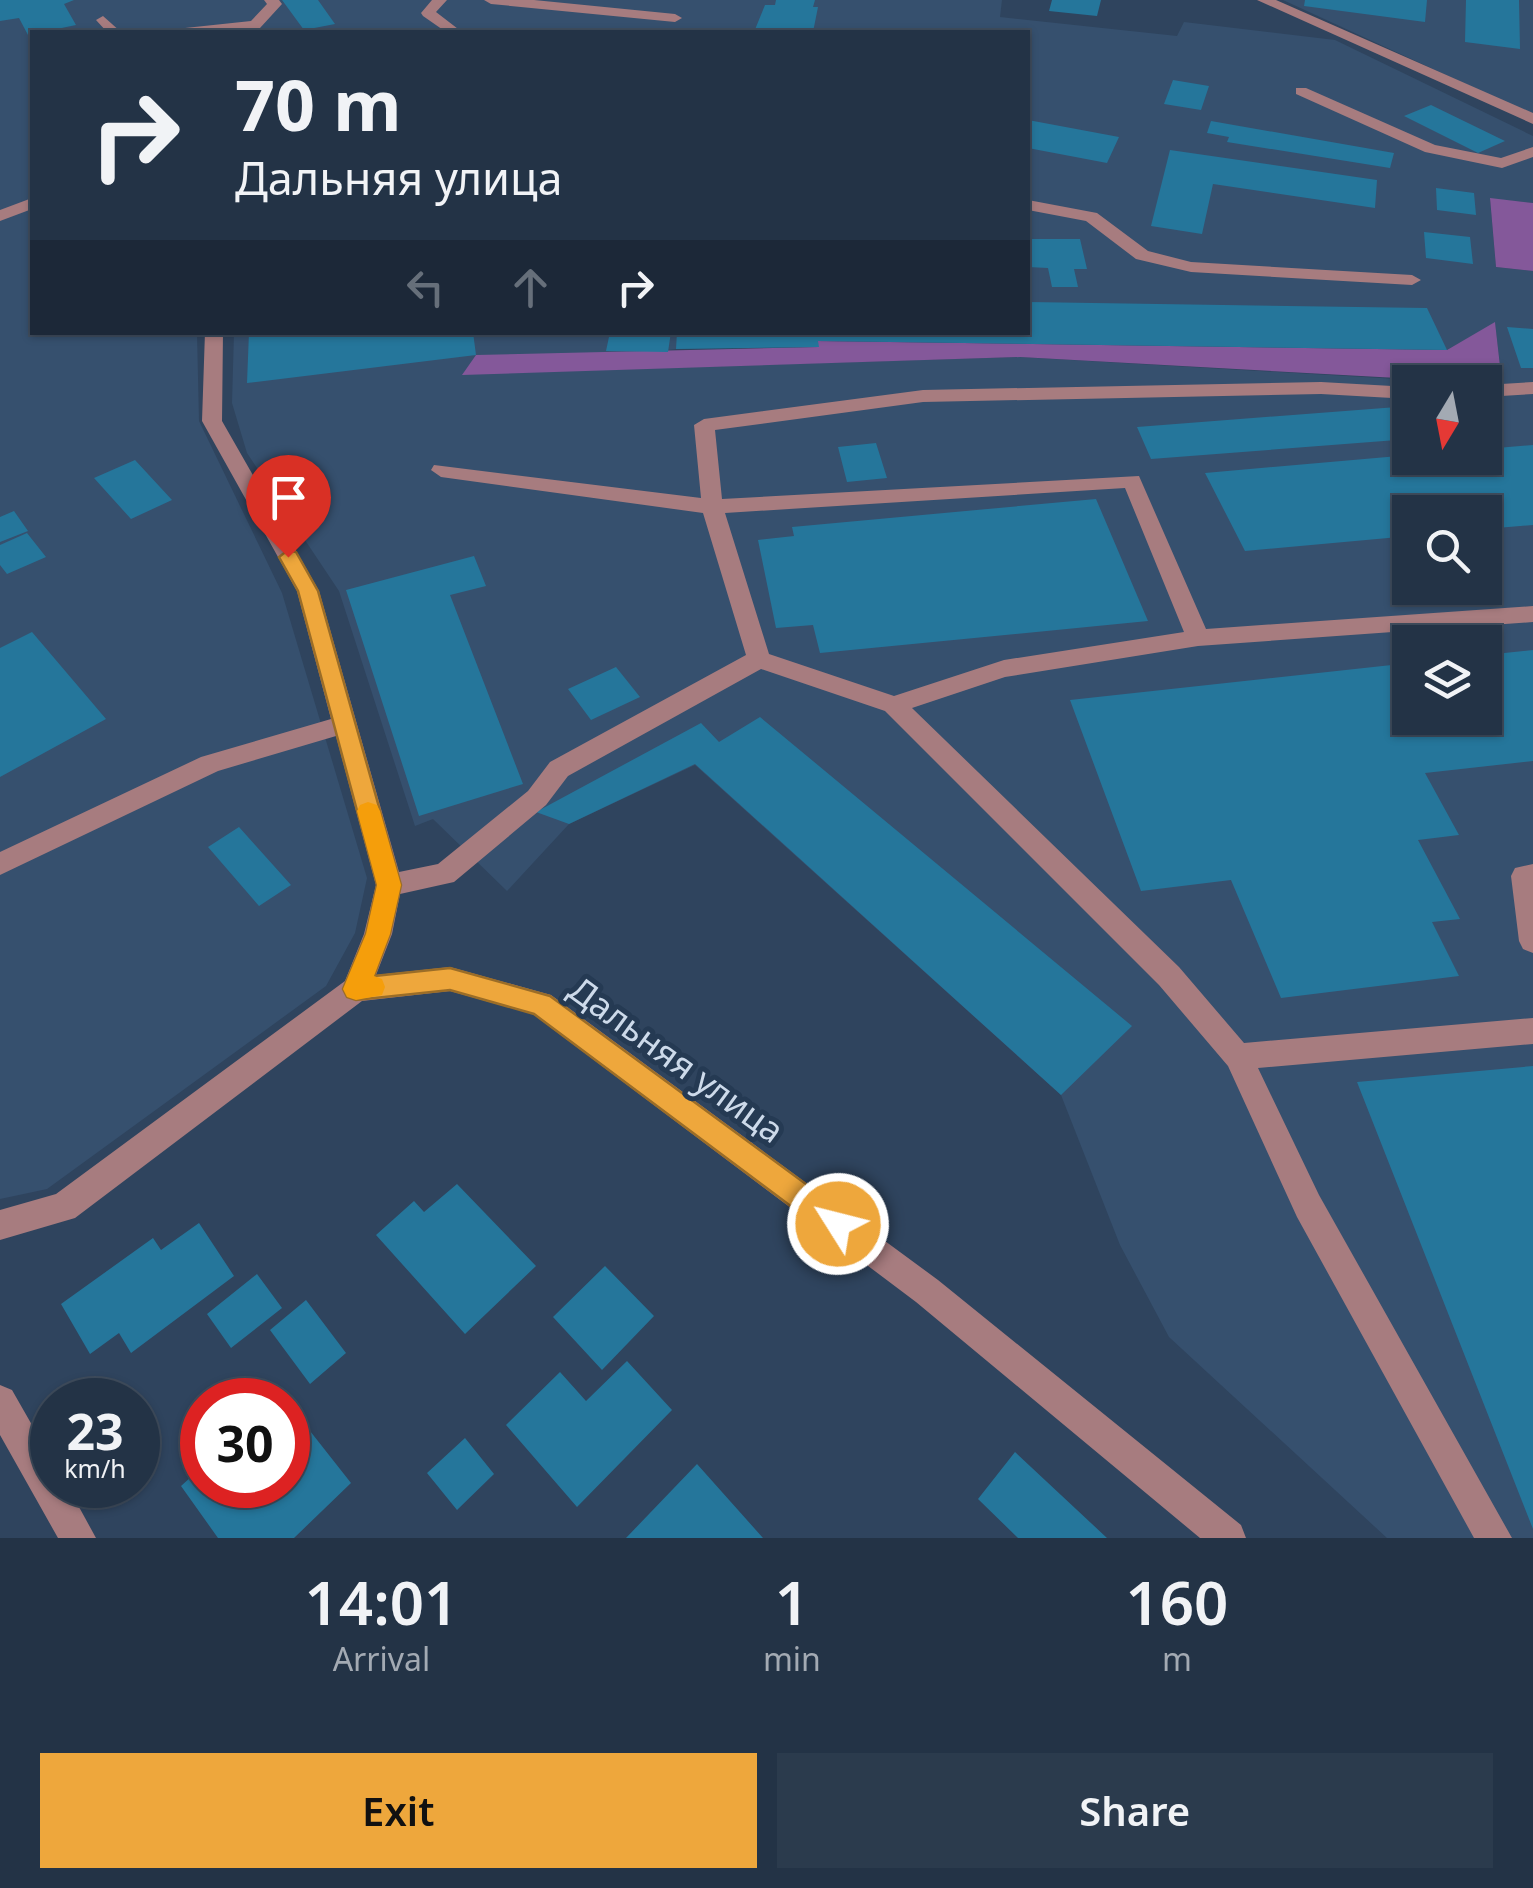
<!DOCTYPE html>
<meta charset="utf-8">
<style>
:root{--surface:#233346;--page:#2b3b4d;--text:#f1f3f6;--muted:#a3aab3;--line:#404e5f;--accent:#eea73c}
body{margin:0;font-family:"Noto Sans",sans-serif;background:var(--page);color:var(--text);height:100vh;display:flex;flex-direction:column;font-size:38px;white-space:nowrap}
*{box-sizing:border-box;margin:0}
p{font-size:32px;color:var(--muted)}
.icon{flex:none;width:55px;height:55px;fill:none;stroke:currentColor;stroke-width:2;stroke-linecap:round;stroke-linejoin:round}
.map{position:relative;height:1538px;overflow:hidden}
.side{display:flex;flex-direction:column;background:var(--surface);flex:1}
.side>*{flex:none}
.banner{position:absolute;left:30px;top:30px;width:1000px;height:305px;border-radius:0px;box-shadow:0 2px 8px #0004,0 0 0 2px var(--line);background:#233346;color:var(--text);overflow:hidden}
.needle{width:65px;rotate:190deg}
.fabs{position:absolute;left:1392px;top:365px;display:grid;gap:20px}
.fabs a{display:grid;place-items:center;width:110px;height:110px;border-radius:0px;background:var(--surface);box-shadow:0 2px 8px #0004,0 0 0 2px var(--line);font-size:50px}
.speed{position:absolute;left:30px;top:1378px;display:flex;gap:20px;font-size:50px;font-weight:700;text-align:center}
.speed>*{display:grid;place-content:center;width:130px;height:130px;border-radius:50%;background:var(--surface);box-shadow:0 2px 8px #0004,0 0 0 2px var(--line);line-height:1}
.speed small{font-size:25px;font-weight:400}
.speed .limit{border:15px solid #d22;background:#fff;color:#111}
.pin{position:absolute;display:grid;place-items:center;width:85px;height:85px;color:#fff;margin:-102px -42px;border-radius:50% 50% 50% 0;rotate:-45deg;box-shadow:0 0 10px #0007}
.pin .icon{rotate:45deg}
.me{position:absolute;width:110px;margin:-55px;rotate:306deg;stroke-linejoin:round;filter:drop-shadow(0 0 8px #0008)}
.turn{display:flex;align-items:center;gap:35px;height:210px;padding:0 40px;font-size:45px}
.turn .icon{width:130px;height:130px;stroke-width:2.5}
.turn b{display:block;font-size:70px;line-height:85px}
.lanes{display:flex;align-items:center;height:95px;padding:0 40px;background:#0003;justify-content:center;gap:50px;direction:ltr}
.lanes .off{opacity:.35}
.eta{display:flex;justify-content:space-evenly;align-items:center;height:170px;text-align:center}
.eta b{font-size:60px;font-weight:600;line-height:70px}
.button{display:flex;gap:20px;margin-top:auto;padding:20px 40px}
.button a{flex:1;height:115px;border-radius:0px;background:var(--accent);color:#111;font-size:40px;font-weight:600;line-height:115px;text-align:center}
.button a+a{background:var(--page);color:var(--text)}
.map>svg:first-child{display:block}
.built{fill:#36506e;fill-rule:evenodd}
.green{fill:#84589a}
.building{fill:#25769b}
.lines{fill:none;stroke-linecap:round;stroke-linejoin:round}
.minor{fill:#a77c7f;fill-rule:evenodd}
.route{fill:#eea73c;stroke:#9b6d27;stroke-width:2.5}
.slow{fill:#f59e0b}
.labels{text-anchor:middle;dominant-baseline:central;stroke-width:10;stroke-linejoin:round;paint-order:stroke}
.street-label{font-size:35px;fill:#cddaea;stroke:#253a53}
</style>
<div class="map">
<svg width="1533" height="1538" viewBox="0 0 1533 1538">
<rect width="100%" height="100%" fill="#2f445e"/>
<path class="built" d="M0,0H1002L1000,17L1177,36L1184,22L1335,40L1533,136V203L1490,199L1496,267L1533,271V1538H1387L1169,1337L1120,1245L1061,1095L695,765L569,824L507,891L433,819L415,826L339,591L247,453L232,403L234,333L1028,332V32H32V332L197,333L199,421L282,593L367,878L355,933L326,986L47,1189L0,1199ZM1495,323L1500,365L1470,382H1485V458H1410V382H1449L1020,357L463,374L676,349L819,347L818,341L1447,350ZM1410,512H1485V588H1410ZM1410,642H1485V718H1410Z
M1283,0H1533V115Z"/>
<path class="green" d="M1490,198L1533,203V271L1496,267Z
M1495,322L1500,366L1470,382L1020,357L462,375L476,355L818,347V341L1447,350Z"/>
<path class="building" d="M0,0H74L64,4L76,25L28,35L19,18L0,21Z
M282,0H318L335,24L304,30Z
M776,0H815L813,7H818L813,32H754L765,5H775Z
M1052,0H1101L1097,16L1049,11Z
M1305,0H1427L1425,22L1304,6Z
M1466,0H1519L1520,49L1465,42Z
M1173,80L1209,86L1201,110L1164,104Z
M1431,105L1505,141L1478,153L1404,116Z
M1028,120L1119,137L1107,163L1028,148Z
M1211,121L1394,153L1390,168L1227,142L1229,137L1207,133Z
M1170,150L1377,180L1375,208L1213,184L1202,234L1151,226Z
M1436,188L1474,193L1476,215L1437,210Z
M1424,232L1470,237L1473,264L1426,258Z
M1028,239H1080L1087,269H1074L1078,287H1052L1048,268L1028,267Z
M1028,302L1427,308L1447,350L818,341L819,347L676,349L677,332H1028Z
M1507,327L1533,329V368H1521Z
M249,332H473L476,355L247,383Z
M610,332H671L668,352L606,351Z
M1410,406V439L1151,459L1137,427Z
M876,443L887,478L847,482L838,447Z
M1533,445V525L1485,529V512H1410V536L1245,551L1205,473L1410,455L1485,458V449Z
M135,460L172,500L131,519L94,478Z
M1096,499L1148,621L820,653L813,625L776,628L758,540L794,536L792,527Z
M14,511L28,531L0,542V517Z
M27,533L46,557L7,574L0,565V545Z
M474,556L486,586L450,595L523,784L419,816L346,590Z
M32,632L106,719L0,777V648Z
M1533,650V761L1425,773L1459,835L1418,840L1460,919L1432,922L1459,976L1281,998L1231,880L1141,891L1070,700L1410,663V718H1485V655Z
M616,667L640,697L591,720L568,689Z
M760,717L1132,1026L1061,1095L695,764L569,824L536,812L701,723L719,742Z
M239,827L291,885L259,906L208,847Z
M1533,1066V1529L1357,1082Z
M457,1184L536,1266L465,1334L376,1235L414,1201L424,1212Z
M199,1223L234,1276L131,1353L119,1333L90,1354L61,1304L153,1238L161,1250Z
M605,1266L654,1316L602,1370L553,1317Z
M257,1274L282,1308L231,1348L207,1314Z
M306,1300L346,1353L310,1384L270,1330Z
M627,1361L672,1410L577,1507L506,1425L560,1372L586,1401Z
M288,1403L351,1483L294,1538H218L181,1486L202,1467V1485H288Z
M465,1438L494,1474L457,1510L427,1473Z
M1015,1452L1107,1538H1018L978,1499Z
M697,1464L763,1538H626Z"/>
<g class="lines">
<path class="minor" d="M264,0H279L282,4L260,28L178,32L185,28L251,21L267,4Z
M432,0H447L436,12L462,32H446L423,16L421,13Z
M484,0H534L675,14L682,18L675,22L491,4Z
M1257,0H1276L1533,113V124Z
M103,16L121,32H107L96,20Z
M1296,88H1306L1435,145L1501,158L1533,147V157L1502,168L1425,152L1296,94Z
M32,198V209L0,221V210Z
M1028,200L1097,213L1148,251L1191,262L1412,275L1421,280L1412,285L1191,272L1136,259L1086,221L1028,210Z
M205,332H223L222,421L319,591L399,872L438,864L528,791L550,762L746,655L703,513L441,477L431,470L434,465L701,498L694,425L704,419L923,390L1321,382L1410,387V399L1321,394L923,402L715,430L722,499L1139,476L1206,629L1533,606V622L1198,646L1005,677L912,708L1179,967L1244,1043L1533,1018V1044L1258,1068L1319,1195L1512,1538H1474L1297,1217L1228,1066L1159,985L885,711L761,669L568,776L546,805L454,882L400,894L392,934L376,975L450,967L551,995L938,1280L1241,1525L1246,1538H1200L916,1302L533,1014L450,991L362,1001L75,1218L0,1240V1210L56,1194L345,981L364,934L376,885L336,736L218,771L0,875V852L201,757L331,719L297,591L202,421ZM1125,488L1184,632L1004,660L894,696L769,654L725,513Z
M1533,382V394L1485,397V385Z
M1533,864V953L1523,949L1519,941L1511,876L1515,868Z
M0,1385L12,1390L52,1460V1485H67L96,1538H58L0,1435Z"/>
</g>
<path class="route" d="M288,550L296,552L318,591L401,885L390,934L374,976L450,968L550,996L848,1215L853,1224L848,1234L838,1239L828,1234L534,1014L450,990L356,1000L347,997L343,989L366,934L377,885L298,591L279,557Z"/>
<path class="slow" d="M368,802L377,805L380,811L401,885L390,934L374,976L382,979L385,987L382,995L356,1000L347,997L343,989L366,934L377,885L357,811L360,805Z"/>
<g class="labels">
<g class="street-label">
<text transform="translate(677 1059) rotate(36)">Дальняя улица</text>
</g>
</g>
</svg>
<div class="fabs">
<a><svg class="needle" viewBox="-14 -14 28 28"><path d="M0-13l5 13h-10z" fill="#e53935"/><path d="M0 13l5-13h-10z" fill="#a3aab3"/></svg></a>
<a><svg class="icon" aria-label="search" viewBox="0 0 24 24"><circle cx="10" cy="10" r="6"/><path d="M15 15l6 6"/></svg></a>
<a><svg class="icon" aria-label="layers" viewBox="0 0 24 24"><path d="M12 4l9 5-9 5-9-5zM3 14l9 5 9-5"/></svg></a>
</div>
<div class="speed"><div>23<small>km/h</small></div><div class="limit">30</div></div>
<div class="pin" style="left:288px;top:557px;background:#d93025"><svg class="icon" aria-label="arrive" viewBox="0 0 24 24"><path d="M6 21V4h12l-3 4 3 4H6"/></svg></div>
<svg class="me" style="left:838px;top:1224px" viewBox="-20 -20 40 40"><circle r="17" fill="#eea73c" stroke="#fff" stroke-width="3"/><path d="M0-11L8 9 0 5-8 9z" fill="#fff"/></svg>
<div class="banner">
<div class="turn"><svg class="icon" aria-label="right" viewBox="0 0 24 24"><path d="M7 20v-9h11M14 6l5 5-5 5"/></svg><div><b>70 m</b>Дальняя улица</div></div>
<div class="lanes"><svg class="icon off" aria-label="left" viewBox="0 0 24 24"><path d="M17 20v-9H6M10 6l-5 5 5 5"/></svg><svg class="icon off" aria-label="ahead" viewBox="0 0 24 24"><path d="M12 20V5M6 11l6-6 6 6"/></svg><svg class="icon" aria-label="right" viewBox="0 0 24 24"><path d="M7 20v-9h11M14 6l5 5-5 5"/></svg></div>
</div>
</div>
<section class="side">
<div class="eta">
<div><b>14:01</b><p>Arrival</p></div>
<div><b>1</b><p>min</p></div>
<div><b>160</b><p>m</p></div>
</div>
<div class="button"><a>Exit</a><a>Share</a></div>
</section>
